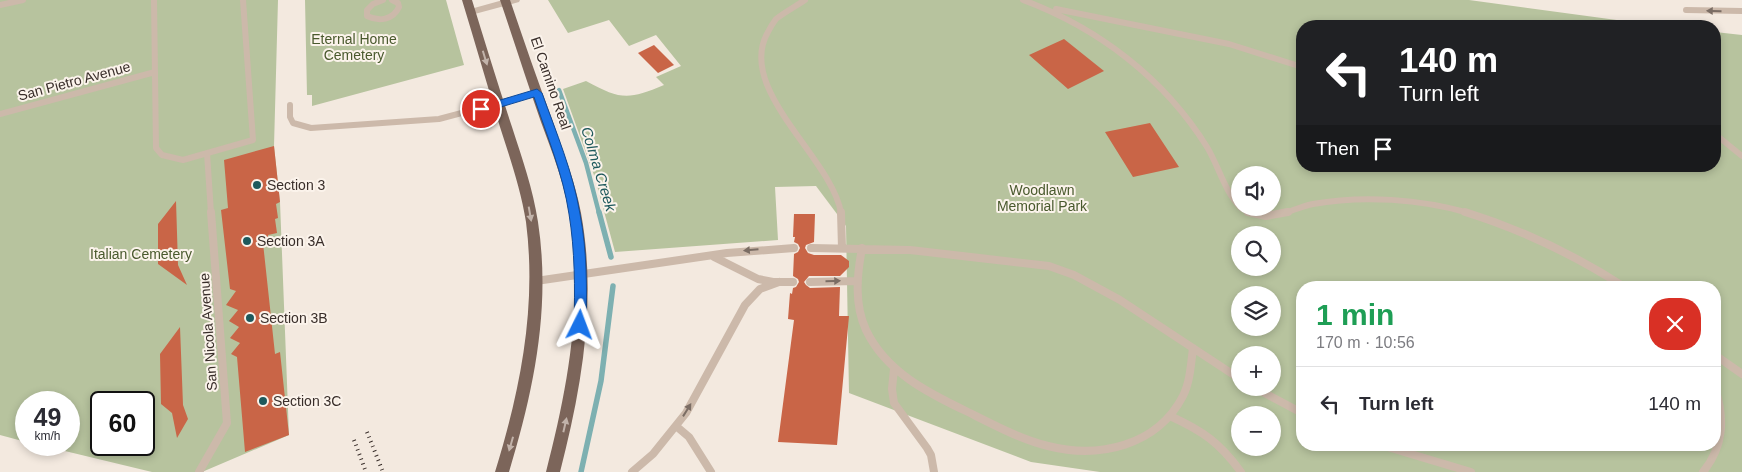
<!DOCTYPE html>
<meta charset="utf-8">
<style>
:root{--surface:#fff;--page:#f7f7f7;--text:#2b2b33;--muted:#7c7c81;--line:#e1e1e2}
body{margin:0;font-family:Helvetica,sans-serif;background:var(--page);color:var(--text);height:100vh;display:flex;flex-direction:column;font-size:19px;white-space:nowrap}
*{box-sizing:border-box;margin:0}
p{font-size:16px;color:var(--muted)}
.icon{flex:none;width:28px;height:28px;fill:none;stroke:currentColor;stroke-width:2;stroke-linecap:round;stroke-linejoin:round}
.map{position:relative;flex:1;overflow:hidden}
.panel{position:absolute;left:1296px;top:281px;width:425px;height:170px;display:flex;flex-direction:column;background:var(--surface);border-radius:20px;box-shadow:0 2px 8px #0003}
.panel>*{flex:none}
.banner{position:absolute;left:1296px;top:20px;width:425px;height:152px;border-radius:20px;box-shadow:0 2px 8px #0003;background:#202124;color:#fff;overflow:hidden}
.buttons{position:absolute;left:1231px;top:166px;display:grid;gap:10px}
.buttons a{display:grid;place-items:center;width:50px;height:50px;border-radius:50%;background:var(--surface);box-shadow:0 2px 8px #0003;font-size:25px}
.speed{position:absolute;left:15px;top:391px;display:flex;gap:10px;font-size:25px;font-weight:700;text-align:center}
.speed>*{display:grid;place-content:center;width:65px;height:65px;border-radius:50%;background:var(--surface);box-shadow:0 2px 8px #0003;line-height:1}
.speed small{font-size:12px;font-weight:400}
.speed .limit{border:2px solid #111;border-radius:8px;background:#fff;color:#111}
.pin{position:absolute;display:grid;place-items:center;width:42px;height:42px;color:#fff;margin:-21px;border:2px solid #fff;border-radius:50%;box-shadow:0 1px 5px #0007}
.me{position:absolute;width:55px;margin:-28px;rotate:3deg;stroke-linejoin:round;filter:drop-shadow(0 0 4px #0008)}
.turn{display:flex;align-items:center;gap:18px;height:105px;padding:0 20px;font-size:22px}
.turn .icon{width:65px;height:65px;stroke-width:2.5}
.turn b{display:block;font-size:35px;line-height:42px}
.then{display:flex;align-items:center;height:48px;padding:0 20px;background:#0003;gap:10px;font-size:19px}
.round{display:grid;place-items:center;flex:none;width:52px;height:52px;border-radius:20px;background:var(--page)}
.head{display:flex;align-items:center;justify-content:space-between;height:85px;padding:0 20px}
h1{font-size:30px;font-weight:700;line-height:38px;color:#1e9e55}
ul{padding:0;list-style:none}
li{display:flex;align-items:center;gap:15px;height:75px;padding:0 20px;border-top:1px solid var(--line)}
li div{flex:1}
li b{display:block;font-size:19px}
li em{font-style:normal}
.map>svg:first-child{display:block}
.green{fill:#b7c39e;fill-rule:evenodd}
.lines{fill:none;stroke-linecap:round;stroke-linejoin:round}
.stream-far1{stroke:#7db0b1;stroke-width:4.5}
.stream{stroke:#7db0b1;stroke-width:5.5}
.building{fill:#c96547}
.lane-far1{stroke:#ccb9aa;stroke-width:6}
.lane{stroke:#ccb9aa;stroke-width:8}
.street{fill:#ccb9aa;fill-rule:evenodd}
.primary{fill:#7c655a;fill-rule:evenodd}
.rail{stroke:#392e2a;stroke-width:4;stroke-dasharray:1 4;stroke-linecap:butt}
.oneway{fill:#7b6d64}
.oneway2{fill:#c2b3aa}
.route{fill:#1a73e8;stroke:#114b97}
.poi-dot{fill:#1e595c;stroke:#fbf3eb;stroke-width:2}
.labels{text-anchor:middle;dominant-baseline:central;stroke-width:4;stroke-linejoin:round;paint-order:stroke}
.park-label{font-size:14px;fill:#49592d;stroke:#fbf3eb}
.street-label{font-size:14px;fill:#392e2a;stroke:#fbf3eb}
.poi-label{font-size:14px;fill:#392e2a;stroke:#fbf3eb;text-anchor:start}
.water-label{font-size:15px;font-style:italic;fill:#1e595c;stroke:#fbf3eb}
</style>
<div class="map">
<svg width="1742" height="472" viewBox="0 0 1742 472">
<rect width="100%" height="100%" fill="#f3e9df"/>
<path class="green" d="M0,0H278L274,146L280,202L289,435L202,472H152L40,445H69V402H26V442L0,435ZM101,402H144V445H101Z
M305,0H446L464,65L312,106V95H307Z
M548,0H1469L1661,26H1302V166H1715V32L1742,35V472H1100L1031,462L849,393L846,226L816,186L775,187L778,240L615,252L595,178L563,89L586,81C621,100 628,100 664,85L656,77L681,66L656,35L629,46L609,20L568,33ZM1240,175H1272V208H1240ZM1240,235H1272V268H1240ZM1302,288H1715V445H1302ZM1240,295H1272V328H1240ZM1240,355H1272V388H1240ZM1240,415H1272V448H1240Z"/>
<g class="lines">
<path class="stream-far1" d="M559,90L586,163L599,213"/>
<path class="stream" d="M599,212L611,257
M581,472L601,381L613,286"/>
</g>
<path class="building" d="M1064,39L1104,71L1068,89L1029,55Z
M654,45L674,65L658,73L638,53Z
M1150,123L1179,167L1133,177L1105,132Z
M274,146L280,202L276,204L278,218L275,219L277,233L268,235L269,241L263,243L275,354L280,352L289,435L245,452L237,357L231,354L240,343L230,338L239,327L229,321L238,310L226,305L236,291L230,289L221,210L228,208L224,160Z
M176,201L178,265L187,285L158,264V224Z
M794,214H815L814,242L806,245L805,248L808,253L814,255H841L849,261V267L840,276H809L804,282L806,285L810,288L840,287L839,316H849L837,445L778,442L794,320L788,319L790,293L792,294L793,288L796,287L799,282L798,279L793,276L794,254L798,252L800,248L798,244L794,242L795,237H793Z
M180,327L183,405L188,419L177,438L172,413L161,404L160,354Z"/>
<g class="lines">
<path class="lane-far1" d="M154,0L156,148L162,155L183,160L253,140L243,0
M383,0L373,4L367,10V16C379,22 393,20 399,7L398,3L392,0
M805,0C796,6 785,12 776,19C773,23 770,28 768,32C735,89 832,158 841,213
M1023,0C1098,28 1164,78 1207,147C1219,167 1224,190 1240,207
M0,5L23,0
M1056,9L1229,44L1302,67
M1686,10L1742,11
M290,105V117L293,123L311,128L439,119L537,93
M0,114L155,72
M1715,134L1742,156
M207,153L211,213
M1241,208L1251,213
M1284,213C1294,210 1303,206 1313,204C1363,195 1420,199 1469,213"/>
<path class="lane" d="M841,212L842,248
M1248,212L1266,216L1288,212
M1465,212C1523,230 1575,255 1626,288
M811,248L910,250L1049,266L1074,275L1120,300L1240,379
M862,248C857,275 854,304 866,330C886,372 928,393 968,412C994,425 1020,439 1048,446C1099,459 1157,446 1183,396C1190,382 1191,364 1193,348
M714,257L758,279L773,282H793
M536,281L727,253L794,248
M810,282L857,281
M1715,355L1742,374
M894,369L892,389L894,403L927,448L931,455L934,472
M1255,388L1302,413
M1170,416C1203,431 1220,443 1241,472
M676,426L689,437L711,472
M1381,445L1471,472
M199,472L227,423L211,212
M632,472L653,454L686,413L745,305L760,289L779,282
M1703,472C1724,446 1725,419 1715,388"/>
<path class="street" d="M503,0H520L519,2L471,15L466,12L467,10Z"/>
<path class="primary" d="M462,0H472C485,42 498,85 512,127C522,158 533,189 538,222C551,307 534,390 509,472H495C520,391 537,308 526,222C521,190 510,158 500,127C487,85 475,42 462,0Z
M500,0H510C524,41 538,82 553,122C563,152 575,181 581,213C597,300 582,387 560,472H546C568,387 584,301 569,213C564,182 552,152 541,122C527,82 514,41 500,0Z"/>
<path class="rail" d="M367,432L383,472
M354,440L366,472"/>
</g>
<defs><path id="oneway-solid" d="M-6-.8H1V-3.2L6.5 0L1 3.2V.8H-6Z" transform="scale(1.25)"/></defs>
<g class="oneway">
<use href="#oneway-solid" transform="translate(1714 11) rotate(-179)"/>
<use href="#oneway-solid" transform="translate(751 250) rotate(175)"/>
<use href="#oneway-solid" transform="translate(833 281) rotate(-1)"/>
<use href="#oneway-solid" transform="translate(687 410) rotate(-58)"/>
</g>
<g class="oneway2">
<use href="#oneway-solid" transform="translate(485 58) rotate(73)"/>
<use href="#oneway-solid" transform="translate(530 214) rotate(80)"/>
<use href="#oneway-solid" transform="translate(565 425) rotate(-77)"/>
<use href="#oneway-solid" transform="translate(511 444) rotate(106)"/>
</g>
<path class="route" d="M537,89L542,93C556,132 573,172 580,214C587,250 587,288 586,325L585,328H576L574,325C575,288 575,251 569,214C563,174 547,136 534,97L481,113L476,109L477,107Z"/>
<g class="poi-dot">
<circle cx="257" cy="185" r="5"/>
<circle cx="247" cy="241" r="5"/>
<circle cx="250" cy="318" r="5"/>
<circle cx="263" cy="401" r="5"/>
</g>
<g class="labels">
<g class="park-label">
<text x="354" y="39">Eternal Home<tspan x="354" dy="16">Cemetery</tspan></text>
<text x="1042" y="190">Woodlawn<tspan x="1042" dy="16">Memorial Park</tspan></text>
<text x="141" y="254">Italian Cemetery</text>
</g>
<g class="street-label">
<text transform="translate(74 81) rotate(-15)">San Pietro Avenue</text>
<text transform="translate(551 83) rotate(71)">El Camino Real</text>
<text transform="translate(208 332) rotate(-94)">San Nicola Avenue</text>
</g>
<g class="poi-label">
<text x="267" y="185">Section 3</text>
<text x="257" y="241">Section 3A</text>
<text x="260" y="318">Section 3B</text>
<text x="273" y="401">Section 3C</text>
</g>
<g class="water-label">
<text transform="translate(599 169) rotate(73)">Colma Creek</text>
</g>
</g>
</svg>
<div class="buttons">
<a><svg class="icon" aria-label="sound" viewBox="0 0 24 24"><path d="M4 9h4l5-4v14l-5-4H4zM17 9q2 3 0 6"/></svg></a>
<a><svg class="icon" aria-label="search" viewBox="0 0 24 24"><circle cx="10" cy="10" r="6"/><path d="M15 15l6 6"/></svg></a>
<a><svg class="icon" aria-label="layers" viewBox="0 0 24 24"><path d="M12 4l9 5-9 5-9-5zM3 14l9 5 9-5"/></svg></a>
<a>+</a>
<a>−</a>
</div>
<div class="speed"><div>49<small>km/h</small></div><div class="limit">60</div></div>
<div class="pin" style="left:481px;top:109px;background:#d93025"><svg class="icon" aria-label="arrive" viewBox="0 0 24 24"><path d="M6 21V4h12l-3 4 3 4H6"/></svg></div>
<svg class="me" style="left:580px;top:325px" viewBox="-20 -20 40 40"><path d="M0-17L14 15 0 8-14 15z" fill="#1a73e8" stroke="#fff" stroke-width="4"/></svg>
<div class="banner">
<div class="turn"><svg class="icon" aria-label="left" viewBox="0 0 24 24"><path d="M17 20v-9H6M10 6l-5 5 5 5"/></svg><div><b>140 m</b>Turn left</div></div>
<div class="then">Then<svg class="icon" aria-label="arrive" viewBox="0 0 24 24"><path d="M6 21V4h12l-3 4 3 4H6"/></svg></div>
</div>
<section class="panel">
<div class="head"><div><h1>1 min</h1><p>170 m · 10:56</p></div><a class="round" style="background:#d93025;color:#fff"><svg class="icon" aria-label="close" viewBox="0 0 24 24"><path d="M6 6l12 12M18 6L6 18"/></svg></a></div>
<ul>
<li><svg class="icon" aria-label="left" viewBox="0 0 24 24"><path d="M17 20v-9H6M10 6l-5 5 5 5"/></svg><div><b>Turn left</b></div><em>140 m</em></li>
</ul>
</section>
</div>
